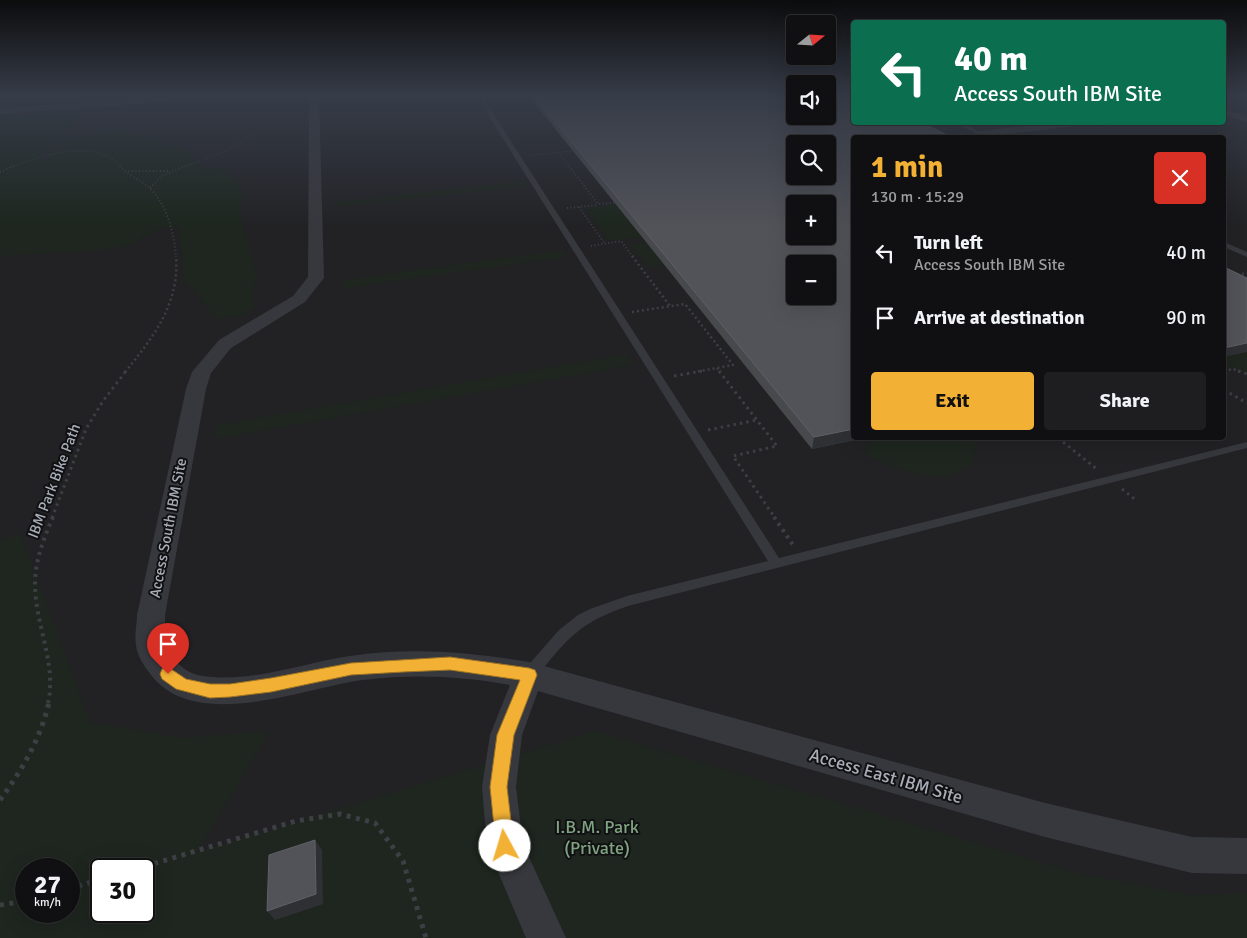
<!DOCTYPE html>
<meta charset="utf-8">
<style>
:root{--surface:#101012;--page:#1e1e20;--text:#f1f3f6;--muted:#9c9d9f;--line:#303032;--accent:#f2b134}
body{margin:0;font-family:Signika,sans-serif;background:var(--page);color:var(--text);height:100vh;display:flex;flex-direction:column;font-size:19px;white-space:nowrap}
*{box-sizing:border-box;margin:0}
p{font-size:16px;color:var(--muted)}
.icon{flex:none;width:28px;height:28px;fill:none;stroke:currentColor;stroke-width:2;stroke-linecap:round;stroke-linejoin:round}
.map{position:relative;flex:1;overflow:hidden}
.details{position:absolute;left:851px;top:135px;width:375px;height:305px;display:flex;flex-direction:column;background:var(--surface);border-radius:5px;box-shadow:0 5px 20px #0002,0 0 0 1px var(--line)}
.details>*{flex:none}
.hud{position:absolute;left:851px;top:20px;width:375px;height:105px;border-radius:5px;box-shadow:0 5px 20px #0002,0 0 0 1px var(--line);background:#0b6e4f;color:#fff;overflow:hidden}
.needle{width:32px;rotate:72deg}
.buttons{position:absolute;left:786px;top:15px;display:grid;gap:10px}
.buttons a{display:grid;place-items:center;width:50px;height:50px;border-radius:5px;background:var(--surface);box-shadow:0 5px 20px #0002,0 0 0 1px var(--line);font-size:25px}
.speed{position:absolute;left:15px;top:858px;display:flex;gap:10px;font-size:25px;font-weight:700;text-align:center}
.speed>*{display:grid;place-content:center;width:65px;height:65px;border-radius:50%;background:var(--surface);box-shadow:0 5px 20px #0002,0 0 0 1px var(--line);line-height:1}
.speed small{font-size:12px;font-weight:400}
.speed .limit{border:2px solid #111;border-radius:8px;background:#fff;color:#111}
.pin{position:absolute;display:grid;place-items:center;width:42px;height:42px;color:#fff;margin:-51px -21px;border-radius:50% 50% 50% 0;rotate:-45deg;box-shadow:0 0 5px #0007}
.pin .icon{rotate:45deg}
.me{position:absolute;width:55px;margin:-28px;rotate:354deg;stroke-linejoin:round;filter:drop-shadow(0 0 4px #0008)}
.turn{display:flex;align-items:center;gap:18px;height:105px;padding:0 20px;font-size:22px}
.turn .icon{width:65px;height:65px;stroke-width:2.5}
.turn b{display:block;font-size:35px;line-height:42px}
.round{display:grid;place-items:center;flex:none;width:52px;height:52px;border-radius:5px;background:var(--page)}
.summary{display:flex;align-items:center;justify-content:space-between;height:85px;padding:0 20px}
h1{font-size:30px;font-weight:700;line-height:38px;color:var(--accent)}
.primary-button{display:flex;gap:10px;margin-top:auto;padding:10px 20px}
.primary-button a{flex:1;height:58px;border-radius:5px;background:var(--accent);color:#111;font-size:20px;font-weight:700;line-height:58px;text-align:center}
.primary-button a+a{background:var(--page);color:var(--text)}
ul{padding:0;list-style:none}
li{display:flex;align-items:center;gap:15px;height:65px;padding:0 20px}
li div{flex:1}
li b{display:block;font-size:19px}
li em{font-style:normal}
.map>svg:first-child{display:block}
.built{fill:#222225;fill-rule:evenodd}
.green{fill:#1e261f;fill-rule:evenodd}
.lines{fill:none;stroke-linecap:round;stroke-linejoin:round}
.path-far5{stroke:#3d3f44;stroke-width:1;stroke-dasharray:1 2;stroke-linecap:butt}
.path-far4{stroke:#3d3f44;stroke-width:2;stroke-dasharray:1 2.5;stroke-linecap:butt}
.path-far3{stroke:#3d3f44;stroke-width:2.5;stroke-dasharray:2 3;stroke-linecap:butt}
.path-far2{stroke:#3d3f44;stroke-width:3;stroke-dasharray:2.5 4;stroke-linecap:butt}
.path-far1{stroke:#3d3f44;stroke-width:4;stroke-dasharray:3 4.5;stroke-linecap:butt}
.path{stroke:#3d3f44;stroke-width:5;stroke-dasharray:4 5.5;stroke-linecap:butt}
.lane{fill:#37383d;fill-rule:evenodd}
.street{fill:#37383d;fill-rule:evenodd}
.wall{fill:#47494d}
.shaded-wall{fill:#2f3033}
.building{fill:#525359;stroke:#5f6168;fill-rule:evenodd}
.route{fill:#f2b134;stroke:#9d7322}
.labels{text-anchor:middle;dominant-baseline:central;stroke-width:4;stroke-linejoin:round;paint-order:stroke}
.street-label{font-size:15px;fill:#a8adb8;stroke:#111113}
.near-street-label{font-size:18px;fill:#a8adb8;stroke:#111113}
.near-park-label{font-size:18px;fill:#7fa381;stroke:#111113}
</style>
<div class="map">
<svg width="1247" height="938" viewBox="0 0 1247 938">
<rect width="100%" height="100%" fill="#161618"/>
<path class="built" d="M0,96H795V116H828L854,96V122H1224V96H1247V938H0ZM854,138H1224V438H854ZM795,144H828V176H795ZM795,204H828V236H795ZM795,264H828V296H795ZM26,869H69V911H26ZM101,869H144V911H101Z"/>
<path class="green" d="M82,111L41,160L48,158L59,144L67,139L122,129L182,149L192,156L202,168L225,169L242,188L243,194L238,208L258,280L251,291L255,307C243,317 231,318 216,318L194,290L186,284L183,275L180,228L166,227L144,236L132,245L102,250L0,256V117Z
M523,181L526,186L336,207V202Z
M618,204L643,237L608,241L585,208Z
M647,242L668,265L648,267L629,244Z
M563,250L567,257L344,288L343,280Z
M1247,352V372L1232,367L1224,368V357Z
M626,354L633,365L215,439L217,425Z
M887,438H975L976,450L969,466L947,477L922,475L899,469L865,454L868,443Z
M21,534L90,722L181,738L270,731L197,852L595,731L1078,873L1192,895L1247,893V938H0V539ZM26,869H69V911H26ZM101,869H144V911H101Z"/>
<g class="lines">
<path class="path-far5" d="M1096,128L1147,122
M934,130L947,129
M558,152L570,167
M531,155L573,151
M11,167C42,156 95,137 121,167
M182,167C225,155 267,131 296,96"/>
<path class="path-far4" d="M120,166C127,175 139,179 148,187C167,203 174,233 176,257
M569,166L598,204L614,203
M125,171H169
M0,172L14,166
M150,188L162,176L186,166
M579,207L605,244
M567,208L598,205
M591,246L621,241L633,257"/>
<path class="path-far3" d="M632,256L670,306
M1237,275L1247,273
M632,312L685,304L733,365L695,372
M717,368L720,372
M1224,371L1233,369L1242,372
M125,372C153,338 180,303 176,256"/>
<path class="path-far2" d="M719,371L777,446L733,456L775,518
M1238,371L1247,374
M674,376L702,371
M1224,390L1247,403
M708,430L757,420
M1058,438L1098,470
M1122,489L1137,501
M52,518L86,429L103,401L126,371"/>
<path class="path-far1" d="M774,517L793,545
M48,703C57,664 35,624 35,584C35,560 44,538 53,517"/>
<path class="path" d="M0,800C22,770 41,738 49,702
M136,869L296,821L340,814L375,823L403,861L426,938
M69,889L101,879
M0,905L26,901"/>
<path class="lane" d="M479,96H483L496,118L779,558L1247,442V448L628,606C578,623 566,640 534,680L529,681L524,680L522,675L524,670L559,630L578,615L590,609L627,596L768,561L490,118Z
M954,122H961L991,138H984Z
M1224,242L1247,252V257L1224,247Z"/>
<path class="street" d="M173,96H212L207,99L0,114V108Z
M309,96H319L324,278L305,302L231,348L211,373L206,389L165,615V648C175,662 186,674 203,676C253,683 302,663 350,656C414,647 466,652 529,662L1045,803L1192,837L1247,838V874L1192,873L1045,837L538,691L522,735L516,787L523,844L566,938H526L487,846L482,787L490,735L510,685C461,676 413,674 363,680C303,688 196,733 151,675C145,667 137,656 136,645C134,635 137,625 137,615L186,389L192,372L219,340L293,296L308,277Z
M1224,109L1247,116V122L1224,115Z
M1053,122H1089L1084,125L981,137L976,134L981,131Z"/>
</g>
<path class="wall" d="M529,96H795L854,438H864L812,449Z"/>
<path class="shaded-wall" d="M1247,343V352L1224,357V348Z
M854,429V438H864L812,449L814,437Z
M315,840L322,850L323,904L275,920L267,911Z"/>
<path class="building" d="M534,96H795V116H828V96H854V122H921L953,138H854V429L814,437ZM795,144H828V176H795ZM795,204H828V236H795ZM795,264H828V296H795Z
M1224,267L1247,278V343L1224,348Z
M315,840L316,894L267,911L269,855Z"/>
<linearGradient id="sky" x2="0" y2="1"><stop stop-color="#0c0c0d"/><stop offset="0.42" stop-color="#363c48"/><stop offset="1" stop-color="#363c48" stop-opacity="0"/></linearGradient>
<rect width="1247" height="227" fill="url(#sky)"/>
<path class="route" d="M450,657L529,668L535,670L537,675L514,735L507,787L514,846L512,852L505,855L499,852L496,846L490,787L497,735L520,680L450,670L403,672L351,675L271,692L230,697L210,698L176,689L162,679L160,674L162,669L168,667L186,679L210,684H230L271,678L351,663Z"/>
<g class="labels">
<g class="street-label">
<text transform="translate(54 481) rotate(-69)">IBM Park Bike Path</text>
<text transform="translate(168 528) rotate(-79)">Access South IBM Site</text>
</g>
<g class="near-street-label">
<text transform="translate(886 776) rotate(16)">Access East IBM Site</text>
</g>
<g class="near-park-label">
<text x="597" y="827">I.B.M. Park<tspan x="597" dy="21">(Private)</tspan></text>
</g>
</g>
</svg>
<div class="buttons">
<a><svg class="needle" viewBox="-14 -14 28 28"><path d="M0-13l5 13h-10z" fill="#e53935"/><path d="M0 13l5-13h-10z" fill="#9c9d9f"/></svg></a>
<a><svg class="icon" aria-label="sound" viewBox="0 0 24 24"><path d="M4 9h4l5-4v14l-5-4H4zM17 9q2 3 0 6"/></svg></a>
<a><svg class="icon" aria-label="search" viewBox="0 0 24 24"><circle cx="10" cy="10" r="6"/><path d="M15 15l6 6"/></svg></a>
<a>+</a>
<a>−</a>
</div>
<div class="speed"><div>27<small>km/h</small></div><div class="limit">30</div></div>
<div class="pin" style="left:168px;top:674px;background:#d93025"><svg class="icon" aria-label="arrive" viewBox="0 0 24 24"><path d="M6 21V4h12l-3 4 3 4H6"/></svg></div>
<svg class="me" style="left:505px;top:846px" viewBox="-20 -20 40 40"><circle r="19" fill="#fff"/><path d="M0-13L10 11 0 6-10 11z" fill="#f2b134"/></svg>
<div class="hud">
<div class="turn"><svg class="icon" aria-label="left" viewBox="0 0 24 24"><path d="M17 20v-9H6M10 6l-5 5 5 5"/></svg><div><b>40 m</b>Access South IBM Site</div></div>
</div>
<section class="details">
<div class="summary"><div><h1>1 min</h1><p>130 m · 15:29</p></div><a class="round" style="background:#d93025;color:#fff"><svg class="icon" aria-label="close" viewBox="0 0 24 24"><path d="M6 6l12 12M18 6L6 18"/></svg></a></div>
<ul>
<li><svg class="icon" aria-label="left" viewBox="0 0 24 24"><path d="M17 20v-9H6M10 6l-5 5 5 5"/></svg><div><b>Turn left</b><p>Access South IBM Site</p></div><em>40 m</em></li>
<li><svg class="icon" aria-label="arrive" viewBox="0 0 24 24"><path d="M6 21V4h12l-3 4 3 4H6"/></svg><div><b>Arrive at destination</b></div><em>90 m</em></li>
</ul>
<div class="primary-button"><a>Exit</a><a>Share</a></div>
</section>
</div>
